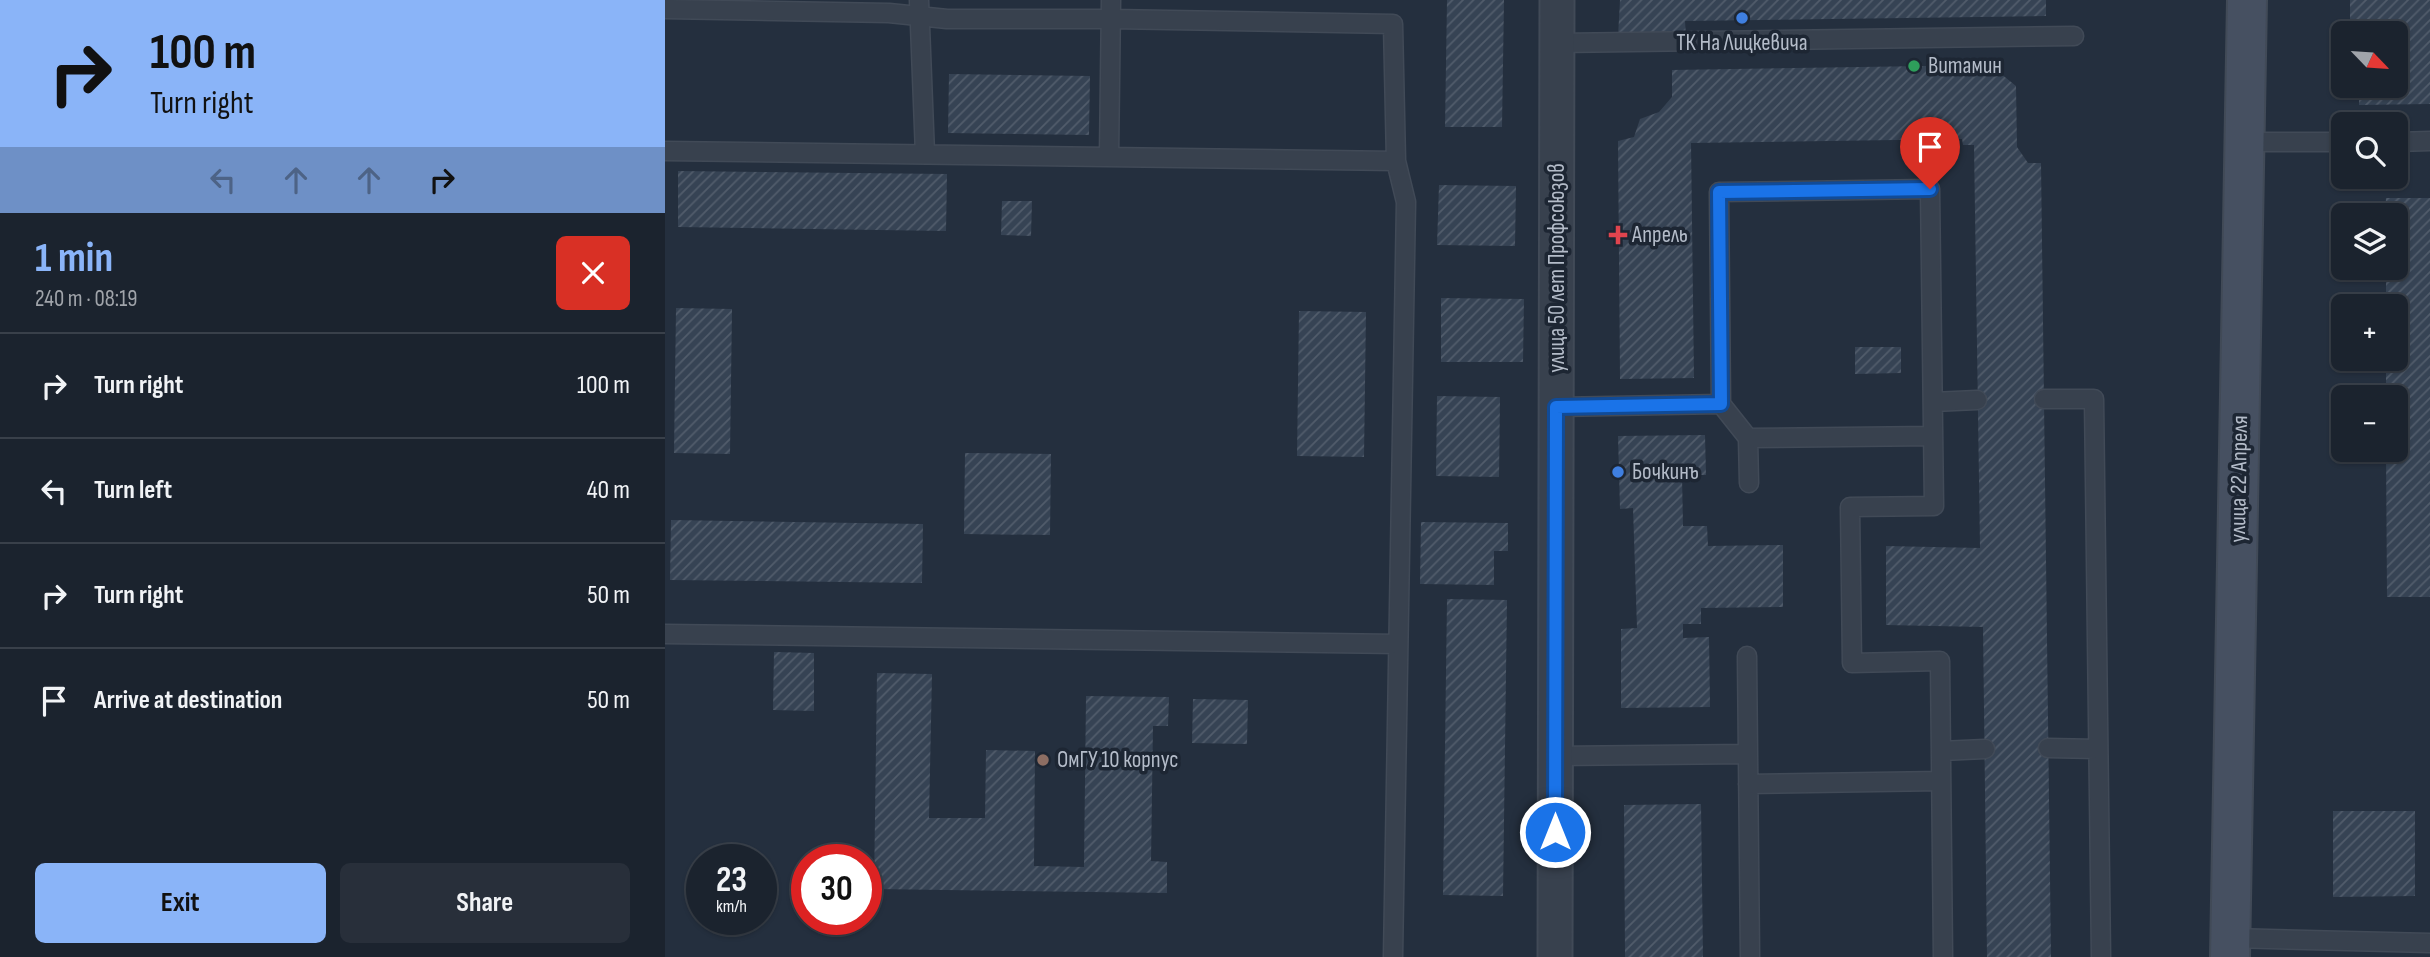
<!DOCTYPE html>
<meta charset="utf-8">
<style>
:root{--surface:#1b232e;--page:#282f3a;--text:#f1f3f6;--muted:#a0a4aa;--line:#39404a;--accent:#8ab4f8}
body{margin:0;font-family:"Sofia Sans Condensed",sans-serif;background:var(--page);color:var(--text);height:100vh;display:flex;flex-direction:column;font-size:26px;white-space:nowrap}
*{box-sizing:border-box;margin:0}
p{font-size:23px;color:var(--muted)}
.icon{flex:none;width:38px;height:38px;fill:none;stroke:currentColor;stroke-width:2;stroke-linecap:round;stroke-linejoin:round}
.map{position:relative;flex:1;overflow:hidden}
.details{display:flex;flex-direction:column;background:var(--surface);width:665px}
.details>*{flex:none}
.guide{background:#8ab4f8;color:#111;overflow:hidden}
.needle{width:46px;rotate:115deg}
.buttons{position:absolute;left:1666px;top:21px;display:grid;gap:14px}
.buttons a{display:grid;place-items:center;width:77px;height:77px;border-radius:10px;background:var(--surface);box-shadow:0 2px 5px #0004,0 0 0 2px var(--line);font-size:35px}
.speed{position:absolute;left:21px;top:844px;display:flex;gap:14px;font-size:35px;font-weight:700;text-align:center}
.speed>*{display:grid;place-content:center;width:91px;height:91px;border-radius:50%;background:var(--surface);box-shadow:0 2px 5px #0004,0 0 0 2px var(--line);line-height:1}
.speed small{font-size:18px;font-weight:400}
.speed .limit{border:10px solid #d22;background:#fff;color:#111}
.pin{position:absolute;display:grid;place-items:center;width:60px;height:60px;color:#fff;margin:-72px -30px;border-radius:50% 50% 50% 0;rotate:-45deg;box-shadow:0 0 7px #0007}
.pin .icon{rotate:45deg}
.me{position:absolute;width:77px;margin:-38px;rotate:0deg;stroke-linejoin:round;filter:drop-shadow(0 0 5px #0008)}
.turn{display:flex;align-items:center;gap:24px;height:147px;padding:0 35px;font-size:32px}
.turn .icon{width:91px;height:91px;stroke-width:2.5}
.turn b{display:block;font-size:49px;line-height:60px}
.lanes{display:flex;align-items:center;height:66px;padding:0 35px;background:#0003;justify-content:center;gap:35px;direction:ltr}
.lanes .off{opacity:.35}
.round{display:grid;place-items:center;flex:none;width:74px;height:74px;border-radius:10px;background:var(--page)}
.headline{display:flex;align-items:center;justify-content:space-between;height:119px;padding:0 35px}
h1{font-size:42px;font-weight:700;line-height:52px;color:var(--accent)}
.action{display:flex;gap:14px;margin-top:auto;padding:14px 35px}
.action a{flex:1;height:80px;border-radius:10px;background:var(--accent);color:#111;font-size:28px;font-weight:700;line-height:80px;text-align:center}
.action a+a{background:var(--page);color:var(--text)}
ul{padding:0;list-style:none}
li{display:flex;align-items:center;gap:21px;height:105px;padding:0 35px;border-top:2px solid var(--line)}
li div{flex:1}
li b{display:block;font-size:26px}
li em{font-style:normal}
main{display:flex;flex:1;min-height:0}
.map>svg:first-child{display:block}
.building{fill:url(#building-hatch)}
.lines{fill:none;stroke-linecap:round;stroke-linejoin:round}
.lane-casing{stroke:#414a57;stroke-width:21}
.street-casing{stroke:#414a57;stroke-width:37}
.secondary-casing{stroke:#414a57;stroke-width:42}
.lane{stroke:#38414e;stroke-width:18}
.street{stroke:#38414e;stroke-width:33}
.secondary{stroke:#465061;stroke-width:38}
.route-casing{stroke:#114b97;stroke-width:18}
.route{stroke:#1a73e8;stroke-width:12}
.shop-dot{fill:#3f7fe0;stroke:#1d2633;stroke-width:2.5}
.leisure-dot{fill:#2e9e5b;stroke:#1d2633;stroke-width:2.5}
.health-dot{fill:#e0444e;stroke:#1d2633;stroke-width:2.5}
.education-dot{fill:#8d6e63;stroke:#1d2633;stroke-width:2.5}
.labels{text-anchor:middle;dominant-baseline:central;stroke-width:7;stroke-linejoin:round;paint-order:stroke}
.poi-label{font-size:23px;fill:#b4bcc9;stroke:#1d2633;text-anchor:start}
.street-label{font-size:23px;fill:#b4bcc9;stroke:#1d2633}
</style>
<main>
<section class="details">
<div class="guide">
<div class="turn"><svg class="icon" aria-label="right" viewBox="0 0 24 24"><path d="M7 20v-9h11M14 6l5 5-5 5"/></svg><div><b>100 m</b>Turn right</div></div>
<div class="lanes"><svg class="icon off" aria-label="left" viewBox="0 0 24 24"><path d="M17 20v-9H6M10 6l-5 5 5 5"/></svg><svg class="icon off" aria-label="ahead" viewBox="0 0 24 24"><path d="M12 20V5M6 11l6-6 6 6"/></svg><svg class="icon off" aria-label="ahead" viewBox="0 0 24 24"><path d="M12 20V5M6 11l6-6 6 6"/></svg><svg class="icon" aria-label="right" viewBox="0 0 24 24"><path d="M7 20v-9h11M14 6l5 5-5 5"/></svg></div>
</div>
<div class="headline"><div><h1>1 min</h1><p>240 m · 08:19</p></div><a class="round" style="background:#d93025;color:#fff"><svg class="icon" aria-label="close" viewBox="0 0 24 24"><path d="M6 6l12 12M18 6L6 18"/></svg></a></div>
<ul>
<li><svg class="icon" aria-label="right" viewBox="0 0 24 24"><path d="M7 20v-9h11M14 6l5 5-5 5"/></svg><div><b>Turn right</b></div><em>100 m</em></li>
<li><svg class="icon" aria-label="left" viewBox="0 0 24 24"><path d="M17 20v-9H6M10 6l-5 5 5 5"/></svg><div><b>Turn left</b></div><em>40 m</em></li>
<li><svg class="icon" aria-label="right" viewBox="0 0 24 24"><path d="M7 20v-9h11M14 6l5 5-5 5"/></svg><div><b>Turn right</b></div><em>50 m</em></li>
<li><svg class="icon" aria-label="arrive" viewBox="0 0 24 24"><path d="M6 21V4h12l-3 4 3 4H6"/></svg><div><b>Arrive at destination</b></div><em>50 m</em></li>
</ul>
<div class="action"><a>Exit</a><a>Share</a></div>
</section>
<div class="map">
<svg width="1765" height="957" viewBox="0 0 1765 957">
<defs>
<pattern id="building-hatch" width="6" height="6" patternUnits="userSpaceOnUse" patternTransform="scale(1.75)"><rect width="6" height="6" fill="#364354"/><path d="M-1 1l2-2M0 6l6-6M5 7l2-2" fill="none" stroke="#515c6b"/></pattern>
</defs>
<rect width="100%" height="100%" fill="#242f3e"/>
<path class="building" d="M782,0H839L837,127H780Z
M955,0H1381V16L1020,21L1021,36L953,37Z
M1685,0H1765V104L1694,105V86H1731V33H1685Z
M1325,65L1351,86L1352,147L1363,163H1376L1386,957H1322L1318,627L1221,625V546L1315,548L1309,145H1298L1297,139L1026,143L1029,378L955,379L953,141L969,137L975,119L994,112L1007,97V70Z
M284,74L425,76L424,135L283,133Z
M13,171L282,174L281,231L13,227Z
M774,185L851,186L850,246L772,245Z
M1721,198H1765V597H1722L1721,450H1731V397H1721V359H1731V306H1721V268H1731V215H1720Z
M337,201H367L366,236L336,235Z
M776,298L859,299L858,362H776Z
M11,308L67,309L65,454L9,453Z
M634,311L701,312L699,457L632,456Z
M1190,347H1236V373L1190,374Z
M772,396L835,397L834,477L771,476Z
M1040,435L1041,475H1017L1018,526H1042L1043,546L1118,545V607L1036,608V624H1018V638L1044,637L1045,707L956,708V629L972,628L968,508L955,509L953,436Z
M300,453L386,454L385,535L299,534Z
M6,520L258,524L257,583L5,580Z
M756,522L843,523V551H829V585L755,584Z
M782,599L842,600L838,896L778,895Z
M109,652L149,653V711L108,710Z
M212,673L267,674L264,818H320L321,750L370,751L369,866L419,867L421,696L504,697L503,726H488L486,861L502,862V893L209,889Z
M528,699L583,700L582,744L527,743Z
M1036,804L1038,957H960L959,805Z
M1668,811H1750V896L1668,897Z"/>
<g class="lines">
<g class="lane-casing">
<path id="lane" d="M254,0L260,154
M0,9L224,13L282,19H446L728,24L731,161L741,202L728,957
M893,43L1409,36
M1580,142H1678
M1731,142L1765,141
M0,151L731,161
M444,157L446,0
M1379,399H1429L1436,957
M1268,402L1312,400
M891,407L1056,404
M1083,438L1268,436
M1084,483L1083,438L1056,404L1054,192L1265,189L1269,506L1185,507L1187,663L1275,661L1278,957
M0,634L733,644
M1082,656L1085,957
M1383,748L1433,749
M1276,751L1320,749
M890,756L1083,754
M1083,784L1276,781
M1566,938L1765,943"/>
</g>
<g class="street-casing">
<path id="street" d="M890,957L892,0"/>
</g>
<g class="secondary-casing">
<path id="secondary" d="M1565,957L1582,0"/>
</g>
<use href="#lane" class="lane"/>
<use href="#street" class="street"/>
<use href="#secondary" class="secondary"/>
</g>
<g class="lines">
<g class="route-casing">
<path id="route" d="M890,832L891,407L1056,404L1054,192L1265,189"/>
</g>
<use href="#route" class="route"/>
</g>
<g class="shop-dot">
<circle cx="1077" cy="18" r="7"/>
<circle cx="953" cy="472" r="7"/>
</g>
<circle class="leisure-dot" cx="1249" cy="66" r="7"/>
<path class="health-dot" d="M949.5 224.5h7v7h7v7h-7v7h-7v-7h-7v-7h7z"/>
<circle class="education-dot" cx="378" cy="760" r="7"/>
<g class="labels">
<g class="poi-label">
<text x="1077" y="43" text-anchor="middle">ТК На Лицкевича</text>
<text x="1263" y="66">Витамин</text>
<text x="967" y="235">Апрель</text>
<text x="967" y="472">Бочкинъ</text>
<text x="392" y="760">ОмГУ 10 корпус</text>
</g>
<g class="street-label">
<text transform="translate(892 268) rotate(-90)">улица 50 лет Профсоюзов</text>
<text transform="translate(1574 479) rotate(-89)">улица 22 Апреля</text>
</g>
</g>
</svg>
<div class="buttons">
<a><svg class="needle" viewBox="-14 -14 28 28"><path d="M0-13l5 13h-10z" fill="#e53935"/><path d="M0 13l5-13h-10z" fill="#a0a4aa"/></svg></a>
<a><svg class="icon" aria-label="search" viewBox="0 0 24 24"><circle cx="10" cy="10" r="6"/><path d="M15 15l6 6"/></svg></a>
<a><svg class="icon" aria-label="layers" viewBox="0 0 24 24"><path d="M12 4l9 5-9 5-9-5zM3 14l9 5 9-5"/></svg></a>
<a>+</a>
<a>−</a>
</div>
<div class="speed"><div>23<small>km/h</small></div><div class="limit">30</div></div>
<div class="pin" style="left:1265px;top:189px;background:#d93025"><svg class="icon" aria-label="arrive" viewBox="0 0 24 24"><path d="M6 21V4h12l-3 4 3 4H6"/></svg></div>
<svg class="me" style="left:890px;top:832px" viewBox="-20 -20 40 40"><circle r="17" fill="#1a73e8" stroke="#fff" stroke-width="3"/><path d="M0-11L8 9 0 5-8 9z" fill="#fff"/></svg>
</div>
</main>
